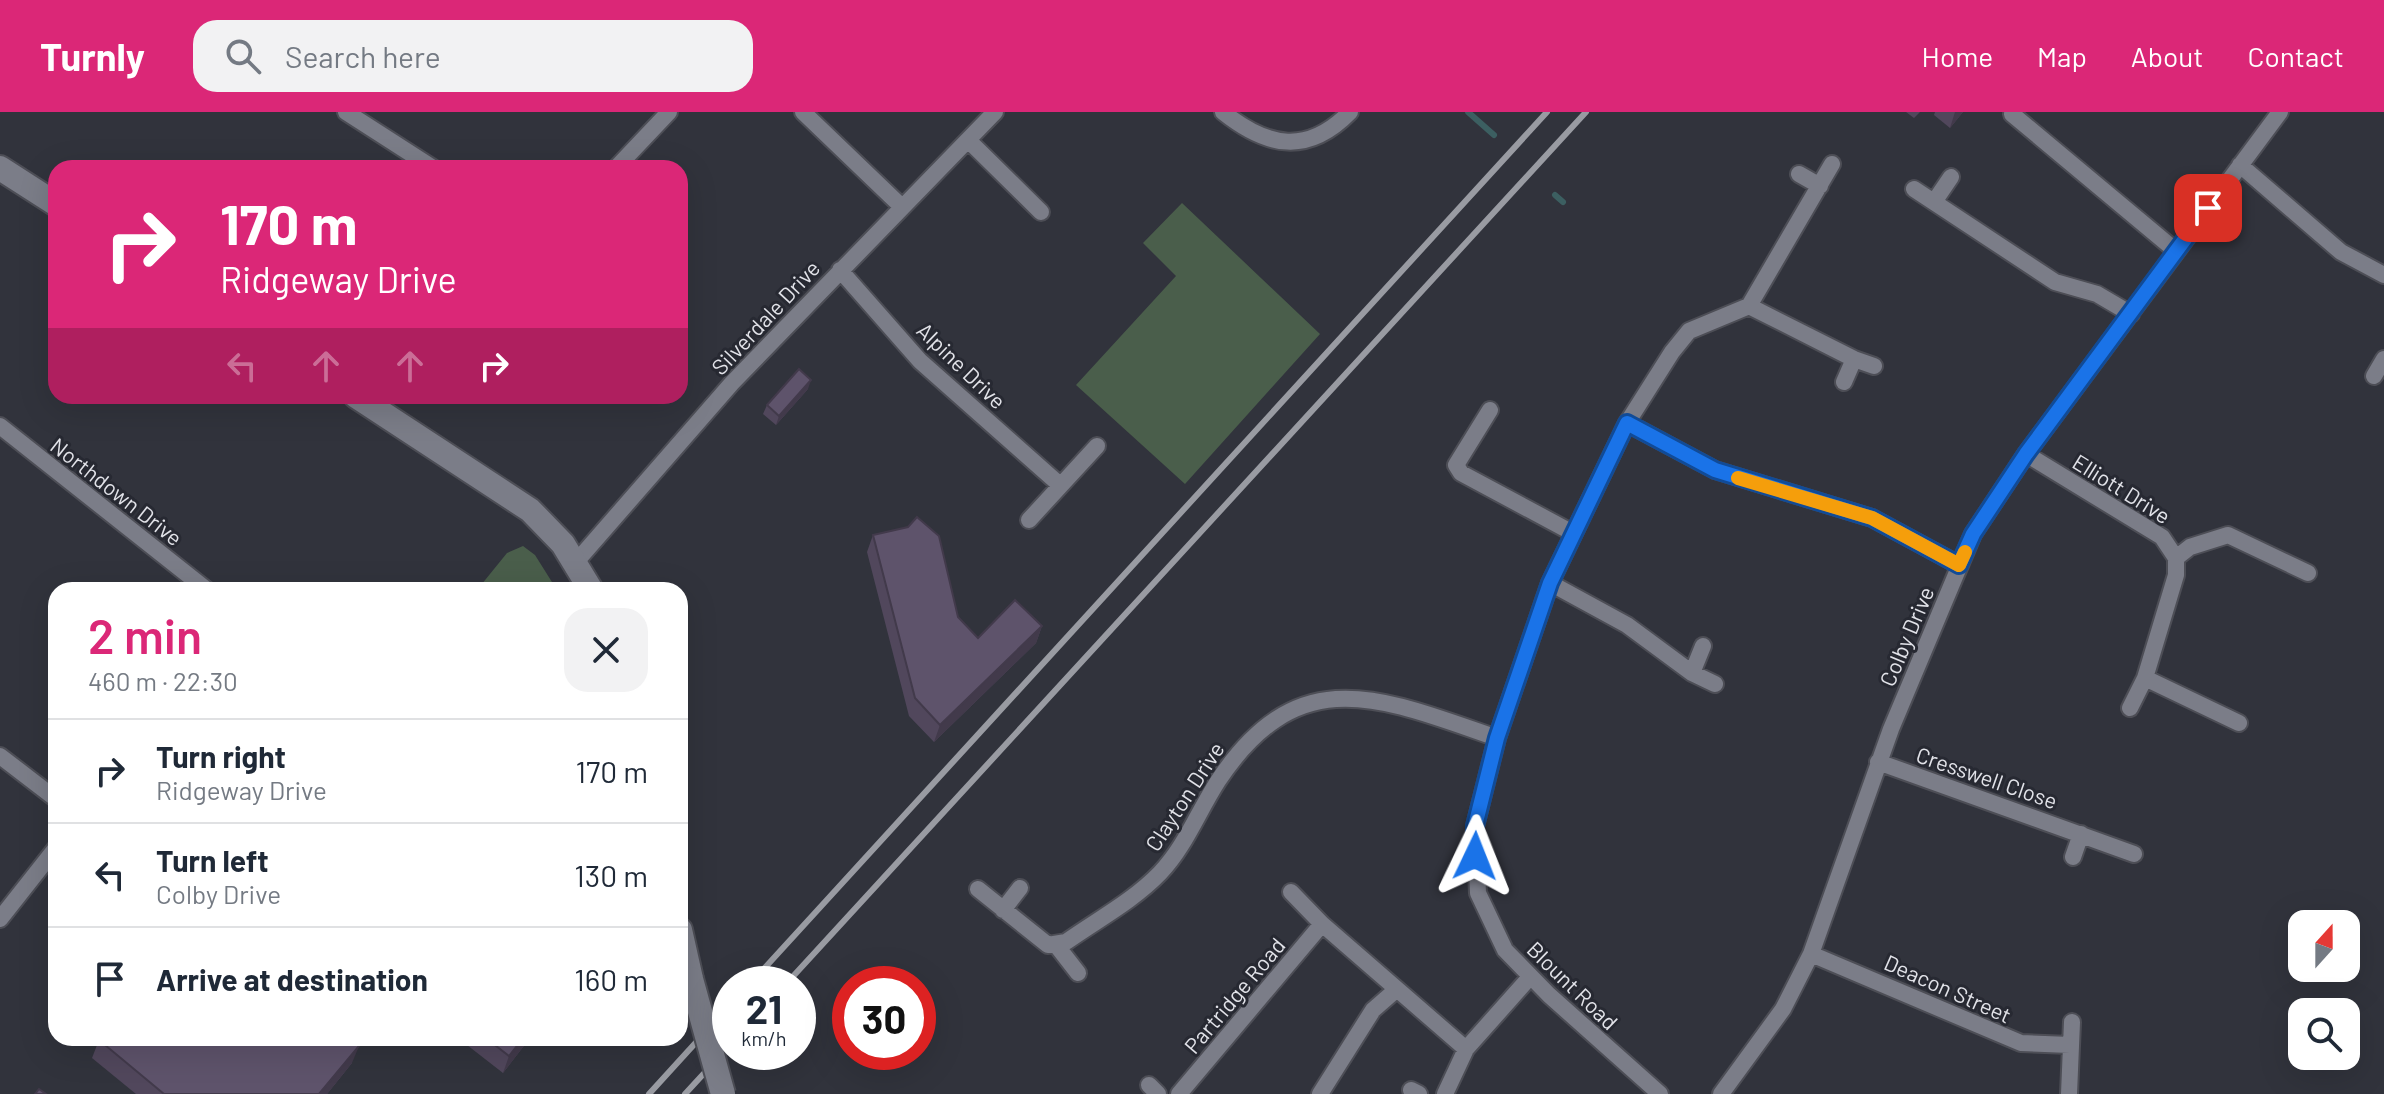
<!DOCTYPE html>
<meta charset="utf-8">
<style>
:root{--surface:#fff;--page:#f2f2f3;--text:#1f2937;--muted:#747a83;--line:#e0e1e3;--accent:#db2777}
body{margin:0;font-family:Barlow,sans-serif;background:var(--page);color:var(--text);height:100vh;display:flex;flex-direction:column;font-size:30px;white-space:nowrap}
*{box-sizing:border-box;margin:0}
p{font-size:26px;color:var(--muted)}
.icon{flex:none;width:44px;height:44px;fill:none;stroke:currentColor;stroke-width:2;stroke-linecap:round;stroke-linejoin:round}
.map{position:relative;flex:1;overflow:hidden}
.side{position:absolute;left:48px;top:470px;width:640px;height:464px;display:flex;flex-direction:column;background:var(--surface);border-radius:24px;box-shadow:0 8px 32px #0002}
.side>*{flex:none}
.top-card{position:absolute;left:48px;top:48px;width:640px;height:244px;border-radius:24px;box-shadow:0 8px 32px #0002;background:#db2777;color:#fff;overflow:hidden}
.needle{width:52px;rotate:21deg}
.buttons{position:absolute;left:2288px;top:798px;display:grid;gap:16px}
.buttons a{display:grid;place-items:center;width:72px;height:72px;border-radius:16px;background:var(--surface);box-shadow:0 8px 32px #0002;font-size:40px}
.speed{position:absolute;left:712px;top:854px;display:flex;gap:16px;font-size:40px;font-weight:700;text-align:center}
.speed>*{display:grid;place-content:center;width:104px;height:104px;border-radius:50%;background:var(--surface);box-shadow:0 8px 32px #0002;line-height:1}
.speed small{font-size:20px;font-weight:400}
.speed .limit{border:12px solid #d22;background:#fff;color:#111}
.pin{position:absolute;display:grid;place-items:center;width:68px;height:68px;color:#fff;margin:-34px;border-radius:16px;box-shadow:0 4px 12px #0006}
.me{position:absolute;width:88px;margin:-44px;rotate:2deg;stroke-linejoin:round;filter:drop-shadow(0 0 6px #0008)}
.turn{display:flex;align-items:center;gap:28px;height:168px;padding:0 40px;font-size:36px}
.turn .icon{width:104px;height:104px;stroke-width:2.5}
.turn b{display:block;font-size:56px;line-height:68px}
.lanes{display:flex;align-items:center;height:76px;padding:0 40px;background:#0003;justify-content:center;gap:40px;direction:ltr}
.lanes .off{opacity:.35}
.round{display:grid;place-items:center;flex:none;width:84px;height:84px;border-radius:24px;background:var(--page)}
.summary{display:flex;align-items:center;justify-content:space-between;height:136px;padding:0 40px}
h1{font-size:48px;font-weight:600;line-height:60px;color:var(--accent)}
ul{padding:0;list-style:none}
li{display:flex;align-items:center;gap:24px;height:104px;padding:0 40px;border-top:2px solid var(--line)}
li div{flex:1}
li b{display:block;font-size:30px}
li em{font-style:normal}
header{display:flex;align-items:center;gap:48px;box-sizing:border-box;height:112px;padding:0 40px;background:var(--accent);color:#fff}
header strong{font-size:38px}
nav{display:flex;gap:44px;margin-inline-start:auto;font-size:28px}
.search{width:560px;height:72px;background:var(--page);display:flex;align-items:center;gap:20px;box-sizing:border-box;padding:0 28px;border-radius:24px;color:var(--muted);font-size:30px}
.map>svg:first-child{display:block}
.green{fill:#4a5e4b}
.lines{fill:none;stroke-linecap:round;stroke-linejoin:round}
.stream{stroke:#3c5f61;stroke-width:6}
.street-casing{stroke:#4d4e56;stroke-width:20}
.secondary-casing{stroke:#4d4e56;stroke-width:28}
.street{stroke:#7b7d88;stroke-width:16}
.secondary{stroke:#7b7d88;stroke-width:24}
.rail{stroke:#999ba2;stroke-width:6}
.secondary-bridge-casing{stroke:#4d4e56;stroke-width:28;stroke-linecap:butt}
.secondary-bridge{stroke:#7b7d88;stroke-width:24}
.wall{fill:#51475c}
.shaded-wall{fill:#423a4b}
.building{fill:#5e536b;stroke:#423a4b;stroke-width:2}
.route-casing{stroke:#114b97;stroke-width:20}
.route{stroke:#1a73e8;stroke-width:14}
.slow{stroke:#f59e0b;stroke-width:14}
.labels{text-anchor:middle;dominant-baseline:central;stroke-width:6;stroke-linejoin:round;paint-order:stroke}
.street-label{font-size:22px;fill:#e2e3e9;stroke:#272932}
</style>
<header>
<strong>Turnly</strong>
<div class="search"><svg class="icon" aria-label="search" viewBox="0 0 24 24"><circle cx="10" cy="10" r="6"/><path d="M15 15l6 6"/></svg>Search here</div>
<nav><a>Home</a><a>Map</a><a>About</a><a>Contact</a></nav>
</header>
<div class="map">
<svg width="2384" height="982" viewBox="0 0 2384 982">
<rect width="100%" height="100%" fill="#31333c"/>
<path class="green" d="M1182,91L1320,222L1185,372L1076,273L1176,164L1143,131Z
M523,434L535,443L557,478H477L507,441Z"/>
<g class="lines">
<path class="stream" d="M1468,0L1494,23
M1555,83L1563,90"/>
<g class="street-casing">
<path id="street" d="M346,0L433,56
M803,0L902,95
M1223,0C1268,36 1308,43 1350,0
M2012,2L2176,139
M968,28L1041,100
M2240,53L2341,140L2384,163
M616,56L669,0
M1799,62L1820,74
M1914,77L2055,170L2097,182L2131,202
M1934,90L1951,65
M840,158L920,249L1060,373
M1749,194L1854,247L1874,254
M2374,264L2384,247
M1844,270L1854,247
M1490,298L1456,353L1461,361L1571,420
M1627,311L1715,358L1872,406L1959,453
M0,314L207,478
M2026,342L2162,425L2176,446V463L2145,566L2130,596
M1029,408L1097,334
M2176,446L2190,435L2228,423L2308,461
M576,450L732,271L995,0
M1550,471L1627,513L1692,561L1715,572
M1692,561L1703,534
M2145,566L2239,611
M0,644L56,687
M1878,650L2134,742
M2073,745L2081,722
M978,777L1048,833L1066,830C1097,808 1133,789 1160,761C1185,735 1198,700 1218,669C1299,547 1381,586 1497,626
M1291,780L1322,812L1466,937
M1003,798L1020,776
M0,807L56,736
M1057,834L1078,861
M1811,842L2021,931L2070,933
M1149,973L1158,982
M1411,978L1419,982
M1179,982L1322,812
M1320,982L1373,898L1397,877
M1445,982L1466,937L1530,865
M1660,982L1549,883L1505,838L1478,781L1475,714L1497,626L1550,471L1627,311L1672,240L1689,219L1749,194L1832,52
M1721,982L1783,897L1811,842L1891,617L1973,422L2026,342L2280,0
M2069,982L2072,910"/>
</g>
<g class="secondary-casing">
<path id="secondary" d="M0,56L56,92
M356,284L530,398L563,432L591,478
M680,818L691,867"/>
</g>
<use href="#street" class="street"/>
<use href="#secondary" class="secondary"/>
<path class="rail" d="M750,872L1547,0
M786,872L1586,0
M649,982L730,893
M685,982L730,933"/>
<g class="secondary-bridge-casing">
<path id="secondary-bridge" d="M691,867L723,982"/>
</g>
<use href="#secondary-bridge" class="secondary-bridge"/>
</g>
<path class="wall" d="M1906,0H1920L1914,6Z
M1935,0H1963L1950,16L1934,3Z
M808,277L776,313L763,302L767,293Z
M873,423L958,505L978,526L1042,514L1036,531L934,630L909,604L867,440Z
M458,926H530L503,961Z
M99,928L352,951L327,982H136L92,946Z"/>
<path class="shaded-wall" d="M1955,0H1963L1950,16Z
M811,268L808,277L776,313L779,304Z
M1042,514L1036,531L934,630L940,613Z
M523,926H530L503,961L509,944Z
M359,934L352,951L327,982H319Z"/>
<path class="building" d="M799,257L811,268L779,304L767,293Z
M917,405L939,424L958,505L978,526L1015,488L1042,514L940,613L915,586L873,423L908,415Z
M101,926H356L359,934L319,982H164L99,928Z
M486,926H523L509,944Z
M39,977L46,982H35Z"/>
<g class="lines">
<g class="route-casing">
<path id="route" d="M1475,744V714L1497,626L1550,471L1627,311L1715,358L1872,406L1959,453L1973,422L2026,342L2208,96"/>
</g>
<use href="#route" class="route"/>
<path class="slow" d="M1738,366L1872,406L1959,453L1965,440"/>
</g>
<g class="labels">
<g class="street-label">
<text transform="translate(765 205) rotate(-47)">Silverdale Drive</text>
<text transform="translate(962 253) rotate(44)">Alpine Drive</text>
<text transform="translate(2122 376) rotate(32)">Elliott Drive</text>
<text transform="translate(117 379) rotate(38)">Northdown Drive</text>
<text transform="translate(1906 524) rotate(-67)">Colby Drive</text>
<text transform="translate(1987 665) rotate(19)">Cresswell Close</text>
<text transform="translate(1184 684) rotate(-57)">Clayton Drive</text>
<text transform="translate(1573 873) rotate(44)">Blount Road</text>
<text transform="translate(1948 876) rotate(24)">Deacon Street</text>
<text transform="translate(1234 883) rotate(-50)">Partridge Road</text>
</g>
</g>
</svg>
<div class="buttons">
<a><svg class="needle" viewBox="-14 -14 28 28"><path d="M0-13l5 13h-10z" fill="#e53935"/><path d="M0 13l5-13h-10z" fill="#747a83"/></svg></a>
<a><svg class="icon" aria-label="search" viewBox="0 0 24 24"><circle cx="10" cy="10" r="6"/><path d="M15 15l6 6"/></svg></a>
</div>
<div class="speed"><div>21<small>km/h</small></div><div class="limit">30</div></div>
<div class="pin" style="left:2208px;top:96px;background:#d93025"><svg class="icon" aria-label="arrive" viewBox="0 0 24 24"><path d="M6 21V4h12l-3 4 3 4H6"/></svg></div>
<svg class="me" style="left:1475px;top:744px" viewBox="-20 -20 40 40"><path d="M0-17L14 15 0 8-14 15z" fill="#1a73e8" stroke="#fff" stroke-width="4"/></svg>
<div class="top-card">
<div class="turn"><svg class="icon" aria-label="right" viewBox="0 0 24 24"><path d="M7 20v-9h11M14 6l5 5-5 5"/></svg><div><b>170 m</b>Ridgeway Drive</div></div>
<div class="lanes"><svg class="icon off" aria-label="left" viewBox="0 0 24 24"><path d="M17 20v-9H6M10 6l-5 5 5 5"/></svg><svg class="icon off" aria-label="ahead" viewBox="0 0 24 24"><path d="M12 20V5M6 11l6-6 6 6"/></svg><svg class="icon off" aria-label="ahead" viewBox="0 0 24 24"><path d="M12 20V5M6 11l6-6 6 6"/></svg><svg class="icon" aria-label="right" viewBox="0 0 24 24"><path d="M7 20v-9h11M14 6l5 5-5 5"/></svg></div>
</div>
<section class="side">
<div class="summary"><div><h1>2 min</h1><p>460 m · 22:30</p></div><a class="round"><svg class="icon" aria-label="close" viewBox="0 0 24 24"><path d="M6 6l12 12M18 6L6 18"/></svg></a></div>
<ul>
<li><svg class="icon" aria-label="right" viewBox="0 0 24 24"><path d="M7 20v-9h11M14 6l5 5-5 5"/></svg><div><b>Turn right</b><p>Ridgeway Drive</p></div><em>170 m</em></li>
<li><svg class="icon" aria-label="left" viewBox="0 0 24 24"><path d="M17 20v-9H6M10 6l-5 5 5 5"/></svg><div><b>Turn left</b><p>Colby Drive</p></div><em>130 m</em></li>
<li><svg class="icon" aria-label="arrive" viewBox="0 0 24 24"><path d="M6 21V4h12l-3 4 3 4H6"/></svg><div><b>Arrive at destination</b></div><em>160 m</em></li>
</ul>
</section>
</div>
